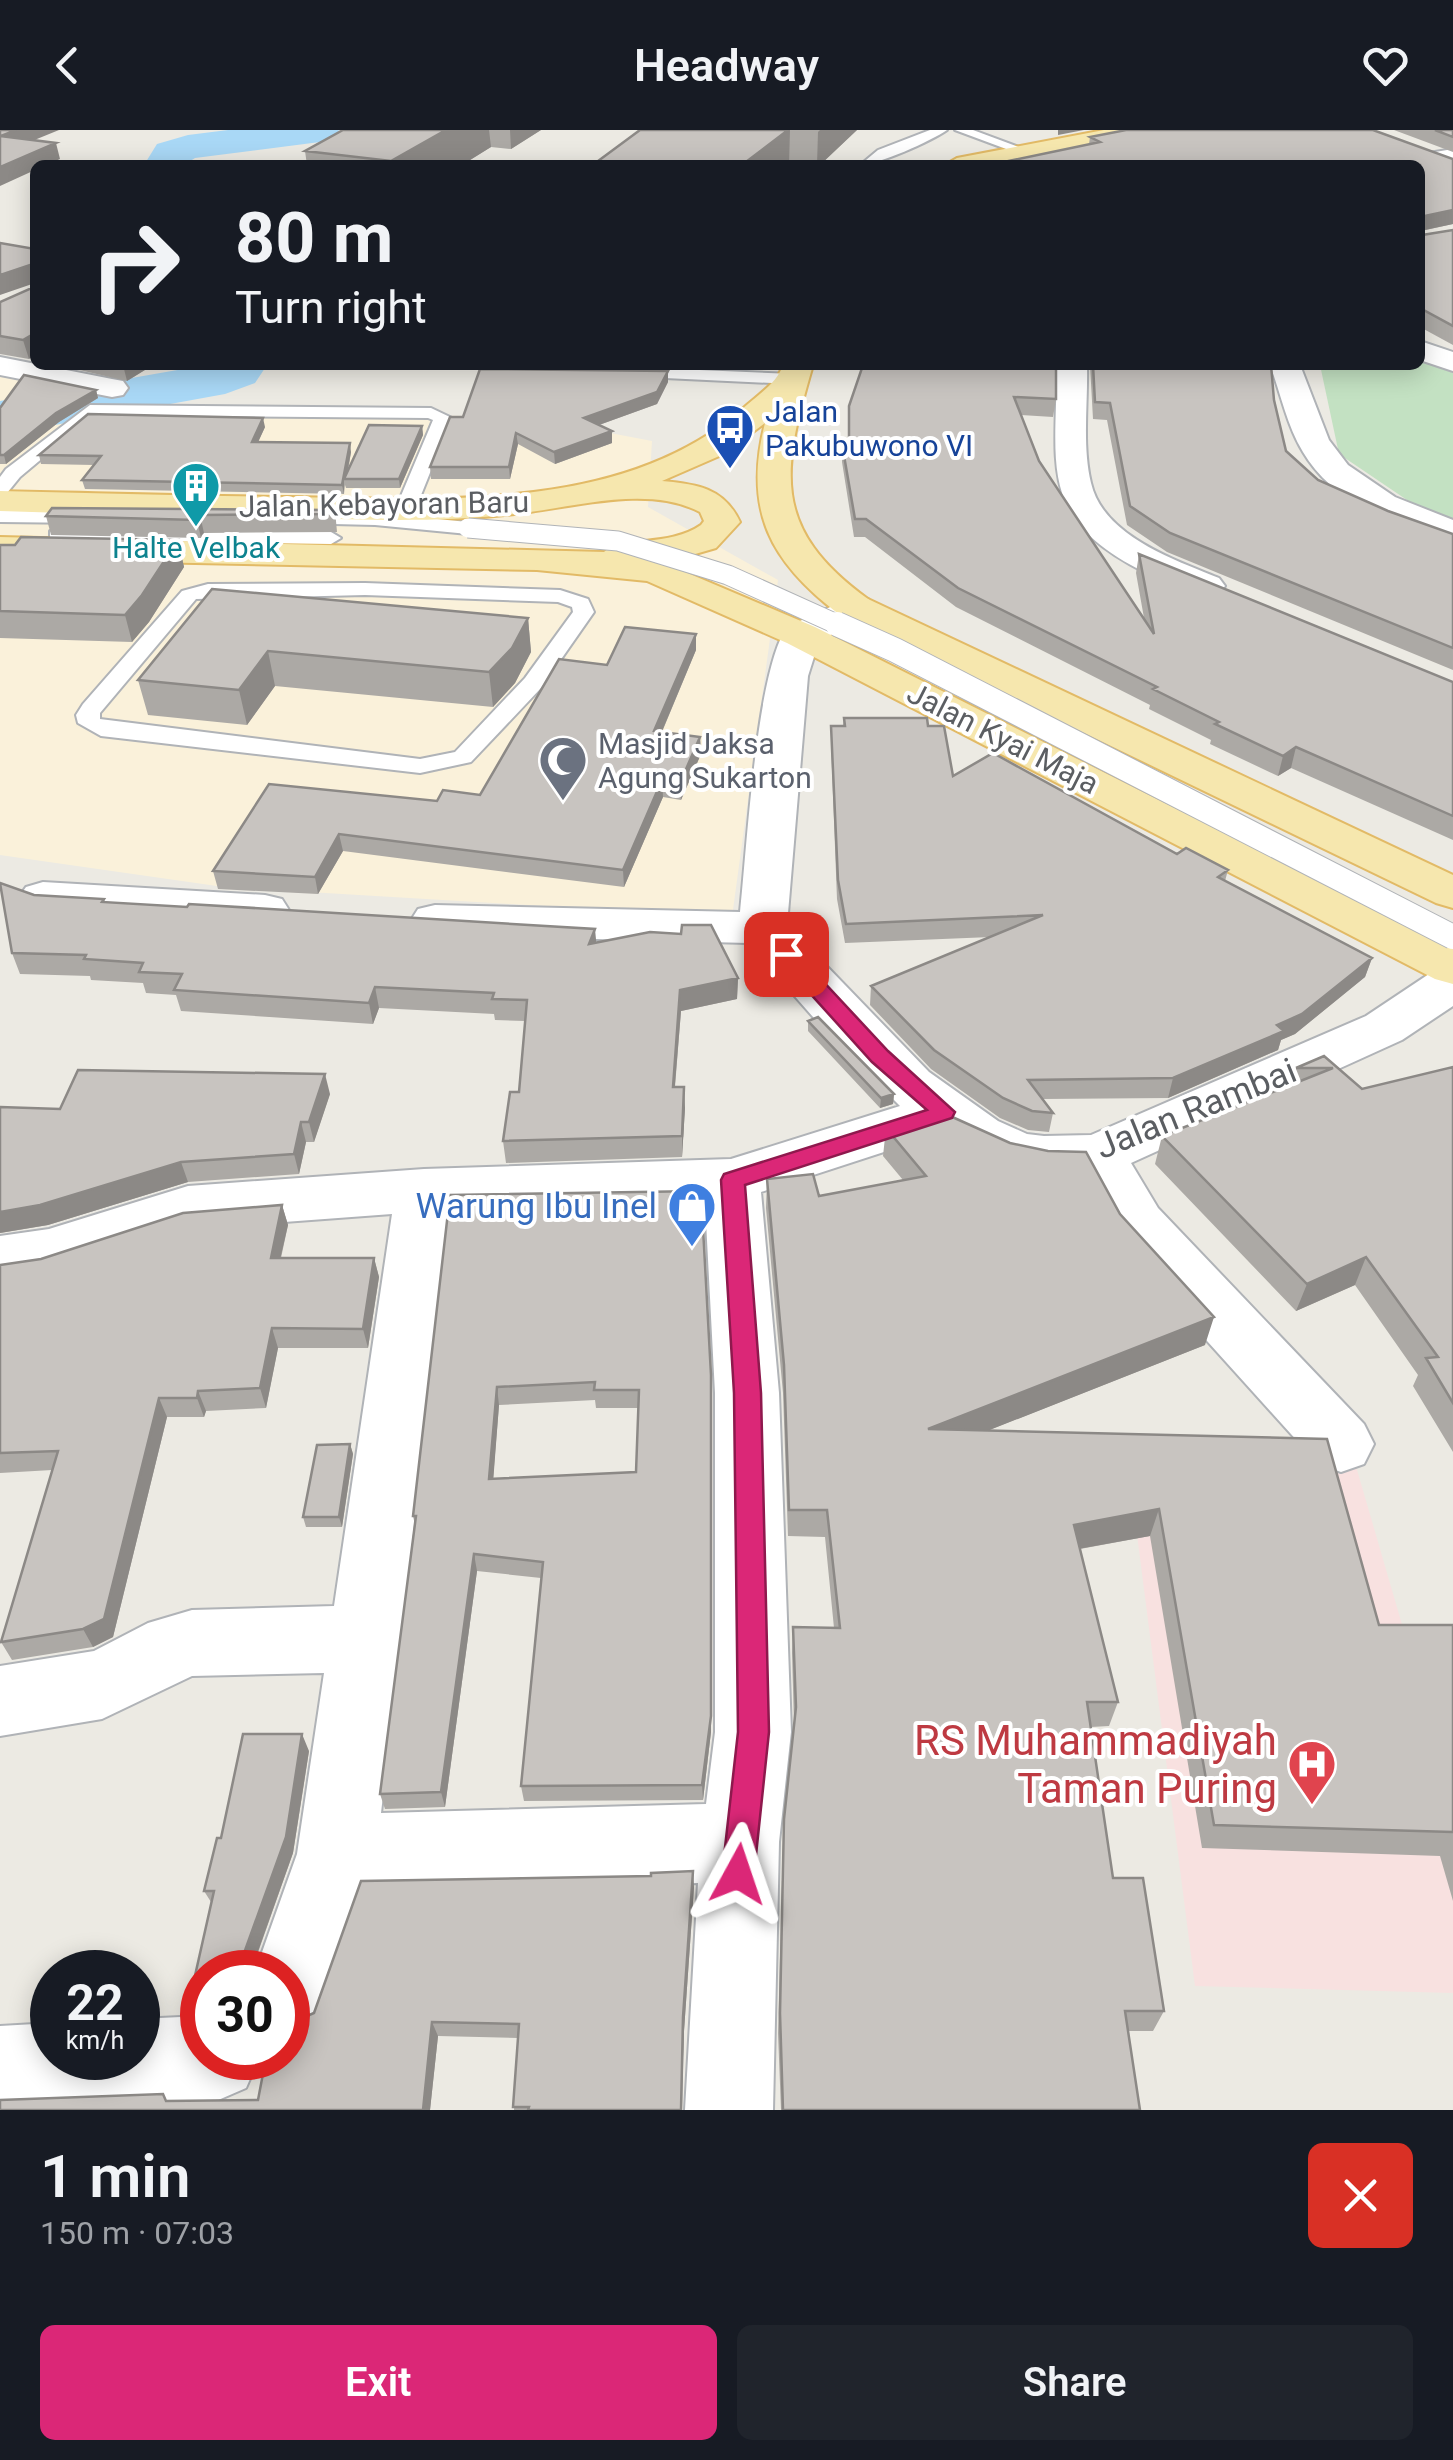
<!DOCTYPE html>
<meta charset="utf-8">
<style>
:root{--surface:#171b24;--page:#20242c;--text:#f1f3f6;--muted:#9ea1a6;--accent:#db2777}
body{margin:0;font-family:Roboto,sans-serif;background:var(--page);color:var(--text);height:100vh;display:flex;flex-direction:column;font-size:38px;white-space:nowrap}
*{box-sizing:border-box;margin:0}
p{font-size:32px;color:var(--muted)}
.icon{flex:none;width:55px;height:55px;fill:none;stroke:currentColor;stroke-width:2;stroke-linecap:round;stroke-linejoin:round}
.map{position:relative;height:1980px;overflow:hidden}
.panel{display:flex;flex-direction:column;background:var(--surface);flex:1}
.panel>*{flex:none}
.guide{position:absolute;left:30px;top:30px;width:1395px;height:210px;border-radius:15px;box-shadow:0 5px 25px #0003;background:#171b24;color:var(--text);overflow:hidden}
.speed{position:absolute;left:30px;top:1820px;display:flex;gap:20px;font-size:50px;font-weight:700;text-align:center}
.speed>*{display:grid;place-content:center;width:130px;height:130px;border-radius:50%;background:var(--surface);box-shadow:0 5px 25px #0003;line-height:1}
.speed small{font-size:25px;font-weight:400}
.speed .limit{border:15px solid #d22;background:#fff;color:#111}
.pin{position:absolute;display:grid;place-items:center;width:85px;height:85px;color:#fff;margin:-42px;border-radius:20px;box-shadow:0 5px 15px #0006}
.me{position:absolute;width:110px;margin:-55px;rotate:5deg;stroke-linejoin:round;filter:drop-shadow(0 0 8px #0008)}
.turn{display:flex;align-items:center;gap:35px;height:210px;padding:0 40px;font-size:45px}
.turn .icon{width:130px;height:130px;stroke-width:2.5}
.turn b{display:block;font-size:70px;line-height:85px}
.round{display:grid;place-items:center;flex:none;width:105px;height:105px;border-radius:15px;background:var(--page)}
.overview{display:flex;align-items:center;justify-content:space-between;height:170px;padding:0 40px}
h1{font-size:60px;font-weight:600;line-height:75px}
.primary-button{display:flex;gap:20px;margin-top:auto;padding:20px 40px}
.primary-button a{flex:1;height:115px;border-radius:15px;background:var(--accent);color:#fff;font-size:40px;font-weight:600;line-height:115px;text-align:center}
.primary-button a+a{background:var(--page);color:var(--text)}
header{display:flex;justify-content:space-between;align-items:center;height:130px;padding:0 40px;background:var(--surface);font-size:45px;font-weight:600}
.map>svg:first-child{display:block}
.commercial{fill:#faf1da}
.medical{fill:#f8e1e0}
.green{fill:#c3e1c2}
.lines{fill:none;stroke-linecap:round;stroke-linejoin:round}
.river{fill:#a9d8f6;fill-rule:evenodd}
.lane-casing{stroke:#b0b3b7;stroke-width:4}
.street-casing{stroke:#b0b3b7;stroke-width:4}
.primary-casing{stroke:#e2ba66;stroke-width:4}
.lane{fill:#fff;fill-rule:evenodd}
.street{fill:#fff;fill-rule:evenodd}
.primary{fill:#f6e7ae;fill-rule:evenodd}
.lane-bridge-far1-casing{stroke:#b0b3b7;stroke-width:21;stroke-linecap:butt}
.lane-bridge-casing{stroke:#b0b3b7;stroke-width:26;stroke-linecap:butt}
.lane-bridge-far1{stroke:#fff;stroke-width:19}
.lane-bridge{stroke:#fff;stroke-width:24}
.wall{fill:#aca9a5;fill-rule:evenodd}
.shaded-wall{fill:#8c8986}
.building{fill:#c8c4c0;stroke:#8c8986;stroke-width:2.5;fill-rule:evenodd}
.route{fill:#db2777;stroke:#8e194d;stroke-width:2.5}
.labels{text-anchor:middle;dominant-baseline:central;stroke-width:8;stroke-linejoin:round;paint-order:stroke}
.far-transit-label{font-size:30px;fill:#164399;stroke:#fff;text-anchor:start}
.far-street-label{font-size:30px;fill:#5b5e62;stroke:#fff}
.far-culture-label{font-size:30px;fill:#0d838f;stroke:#fff}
.far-worship-label{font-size:30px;fill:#5b616d;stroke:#fff;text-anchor:start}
.street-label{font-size:35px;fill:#5b5e62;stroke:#fff}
.shop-label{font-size:35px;fill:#366cbe;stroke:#fff;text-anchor:end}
.near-health-label{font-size:42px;fill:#be3a42;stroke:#fff;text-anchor:end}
</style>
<header><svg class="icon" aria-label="back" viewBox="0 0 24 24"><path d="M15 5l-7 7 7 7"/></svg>Headway<svg class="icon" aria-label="heart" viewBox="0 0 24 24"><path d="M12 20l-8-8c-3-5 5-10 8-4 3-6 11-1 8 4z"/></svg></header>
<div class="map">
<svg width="1453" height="1980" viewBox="0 0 1453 1980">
<rect width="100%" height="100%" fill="#eceae3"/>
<path class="commercial" d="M0,233L106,251L86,279L526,287L652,311L648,377L778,450L732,787L224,757L0,725Z"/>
<path class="medical" d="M1126,1319L1353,1326L1403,1498L1453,1497V1863L1195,1856Z"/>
<path class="green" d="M1420,228L1453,243V397L1444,395L1339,324L1320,235H1420Z"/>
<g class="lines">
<path class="river" d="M228,0H339L334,8L320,12L195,28L184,35H144L157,14L188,5Z
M206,235H267L255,253L225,264L0,305V271Z"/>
<g class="lane-casing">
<path id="lane" d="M930,0H947C931,11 878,35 860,35L878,20Z
M955,0H973L1027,20L1017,23Z
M629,237L793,244L801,249L793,254L623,246V238Z
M90,275L431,278L452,288L415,380L405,386L395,380L433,290L428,288L94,285L20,347L7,363L0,365V347L6,339Z
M0,380L87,381L97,387L87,393L0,392Z
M298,383H375L468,392L478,398L468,404L375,395L291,393L288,389Z
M57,399L331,402L341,408L331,414L50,409V401Z
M365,453L560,460L588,469L594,482L541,558L471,632L420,643L101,606L78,593L76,585L83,574L182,461L208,454ZM365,465L558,472L572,477L573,482L525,548L455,622L420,629L100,589V583L196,469Z"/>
</g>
<g class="street-casing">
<path id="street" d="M1453,19V33L1420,39V35H1387L1399,28Z
M1420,211L1453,222V241L1420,230Z
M0,227L112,249L123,251L128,258L123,265L112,267L0,245Z
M1057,235H1087C1088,273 1082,316 1091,353C1103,406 1175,430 1219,448L1225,456L1219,464C1194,470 1169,454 1146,443C1038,389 1056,340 1057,235Z
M1270,235H1300L1329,310L1348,335L1395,367L1453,390V413C1398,399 1333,373 1303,322C1287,296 1281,264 1270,235Z
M854,466L868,469L873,477L868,485L819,511L808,546L787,795L929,942L998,991L1027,1004L1044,1006L1091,1005L1366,886L1435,840L1453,836V876L1402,910L1131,1033L1158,1078L1364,1294L1374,1314L1364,1334L1341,1342L1318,1334L1116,1110L1082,1046C1027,1049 982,1035 936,1005L761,1062L779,1263L791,1602L779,1712L773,1980H685L698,1753L364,1763L318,1896L288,1908V1842H255L297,1724L324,1543L192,1546L102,1589L0,1606V1536L94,1521L148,1493L192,1480L334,1476L392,1084L189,1099L49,1145L0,1152V1106L49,1099L188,1056L424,1039L731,1029L900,976L828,904L748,813L435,805L418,801L411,790L418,779L435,775L740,782C747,719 756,542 787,497ZM705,1072L715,1263V1602L706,1674L381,1683L450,1080Z
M43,752L265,765L282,769L289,780L282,791L265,795L43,782L26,777L19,767L26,757Z
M202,1886V1928H259L246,1958L216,1971L0,1980V1896L52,1893V1928H138V1889Z"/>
</g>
<g class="primary-casing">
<path id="primary" d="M1104,0H1151L1140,7L994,35H945L957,28Z
M783,235H813C782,341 770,398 868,469L1453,745V778L1436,773L840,485C770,432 743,381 765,293L724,324L662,351C697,354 724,358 740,392L716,418L664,433L815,497L1453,818V854L1435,849L787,513L647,451L537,440L0,429V407L604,422C621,406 670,417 701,395L704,391L700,382C651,356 582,375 530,382C453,393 374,390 296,388C197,387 99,384 0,381V361C96,363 193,366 289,367C440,369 628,384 748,274C761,263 778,251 783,235Z"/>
</g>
<use href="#lane" class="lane"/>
<use href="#street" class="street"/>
<use href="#primary" class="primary"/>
<g class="lane-bridge-far1-casing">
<path id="lane-bridge-far1" d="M468,398L618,411L728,445L843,497"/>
</g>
<g class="lane-bridge-casing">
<path id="lane-bridge" d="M837,494L895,520L1453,807"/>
</g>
<use href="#lane-bridge-far1" class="lane-bridge-far1"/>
<use href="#lane-bridge" class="lane-bridge"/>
</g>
<path class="wall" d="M343,0H541L511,19L491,17L462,35H307L305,21Z
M640,0H857L820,35H594Z
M1394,0H1453V22Z
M1090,7L1453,29V94L1421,101L1422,105L1453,100V215L1420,197V35L1089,14Z
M35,119L29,229L0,224V172L32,158Z
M58,235H153L127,251Z
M863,235L1056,269L1053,287L1021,285L1039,331L1144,488L1136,443L1139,424L1453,552V710L1291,638L1278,646L1210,614L1211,610L1149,579L1150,575L956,477L865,407H854L842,332V314L848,315L849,276Z
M1090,235H1271L1274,270L1286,321L1318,350L1388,381L1453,404V540L1167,422L1127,395L1107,290L1093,289Z
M668,241V252L657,274L599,295L612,301V313L555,334L518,314L510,349H431L430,337L463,287Z
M96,260L98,268L59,292L6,334H0V278Z
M422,296L423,305L400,358H346L345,355L344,364L85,359L82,350L94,335L41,334L39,325L265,297L258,312L351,322L348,342Z
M335,380L337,402L204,403L201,408L51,405L46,386Z
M178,410L184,437L149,492L132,512L0,508V415Z
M212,459L528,488L531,522L515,553L493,577L275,556L247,595L148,585L138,550Z
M696,504V520L662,602L700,607L701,624L681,670L663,667L624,757L343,721L318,764L218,759L213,741L437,671L480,665L607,535Z
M844,588L928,596L953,646L1177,724L1228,740L1225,751L1372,828L1365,847L1295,904L1281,910L1278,920L1168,968L1043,969L1053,983L1049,1002L1028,1000L1000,988L931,939L870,875L871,856L991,807L845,813L837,769L831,614V596H843Z
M34,765L104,769L105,772L596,813L738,848L737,869L681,881L675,957L685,978L682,1027L506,1033L503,1011L519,962L525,891L495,890L494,884L379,878L373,894L181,881L176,865L146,863L143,853L91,850L90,846L20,844L12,823Z
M808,891L894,964L893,974L880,978L808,901Z
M1324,926L1362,959L1453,937V1322L1413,1256L1418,1245L1355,1155L1296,1181L1155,1034L1162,1006L1291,954L1296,938Z
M330,964L314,1012H306L299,1044L188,1052L48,1095L0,1103V977L60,979Z
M886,998L1120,1084L1205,1215L989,1300L1327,1309L1379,1495H1453V1771L1440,1726L1202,1718L1150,1406L1080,1419L1118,1572L1109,1596L1091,1597L1113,1748L1164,1881L1153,1901H1128L1140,1980H781L778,1903L783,1712L794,1594L792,1523L793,1497L834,1498L825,1407L788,1406L783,1263L766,1078L767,1049L819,1066L903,1050L883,1026Z
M701,1061L711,1602L703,1670L524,1671L521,1656L541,1448L477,1441L445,1677L385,1679L380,1664L415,1395L413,1386L450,1065ZM595,1270L596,1278H639L636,1342L493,1349L499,1275Z
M282,1075L288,1095L281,1128H374L379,1147L368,1218H278L266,1278L206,1281L204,1287H167L113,1507L93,1517L12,1530L1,1512L52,1340L0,1343V1135L41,1129Z
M350,1314L353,1324L342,1397H306L303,1387Z
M309,1621L293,1723L255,1831L202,1842V1920L196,1911V1878L190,1868L211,1772L204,1761L221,1708Z
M694,1757L684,1901L682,1980H514L518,1908L438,1906L430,1980H0L168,1971L258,1970Z"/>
<path class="shaded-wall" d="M16,0H59L5,22L1,6Z
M446,0H489L491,17L462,35H392L391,31Z
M510,0H541L511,19Z
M788,0H790L789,35H742Z
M820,0H857L820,35H817L818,2Z
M1058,0H1084L1058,5Z
M56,13L60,29L47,35H35V40L0,56V37Z
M1453,80V94L1420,101V87Z
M33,134L35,153L0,165V145Z
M35,203V225L29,229L23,210Z
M123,235H153L127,251Z
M668,241V252L657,274L585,300L584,288Z
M96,260L98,268L59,292L6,334L4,325L56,283Z
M263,288L265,297L254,321L252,312Z
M422,296L423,305L400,358L399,349Z
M612,301V313L555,334L554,322Z
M516,303L518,314L510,349L509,337Z
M350,313L351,322L346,349H344V364L342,355Z
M200,385L204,403L201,408L197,390Z
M178,410L184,437L149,492L132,512L125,485Z
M528,488L531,522L515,553L493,577L489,542Z
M696,504V520L655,618L654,601Z
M268,521L275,556L247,595L239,560Z
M700,607L701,624L681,670L680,653Z
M1296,617L1291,638L1278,646L1283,626Z
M662,650L663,667L624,757L623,740Z
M339,704L343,721L318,764L315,747Z
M595,799L597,820L589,814Z
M1372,828L1365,847L1295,904L1281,910L1278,920L1168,968L1173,948L1277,895Z
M738,848L737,869L681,881L673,978V957L680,860Z
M375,857L379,878L373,894L369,873Z
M325,944L330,964L314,1012L309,992Z
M684,957L685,978L682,1027V1006Z
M894,964L893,974L880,978L881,968Z
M301,992L306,1012L299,1044L294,1024Z
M181,1032L188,1052L48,1095L0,1103V1082Z
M282,1075L288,1095L276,1147L271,1128Z
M1366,1127L1355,1155L1296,1181L1307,1154Z
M374,1128L379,1147L368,1218L363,1199Z
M1214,1187L1205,1215L924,1326L928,1299Z
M272,1198L278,1218L266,1278L260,1258Z
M497,1257L499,1275L492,1366L489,1349Z
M198,1261L206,1281L204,1287L197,1268Z
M711,1263V1602L703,1670L702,1655Z
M159,1268L167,1287L113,1507L93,1517L83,1499Z
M350,1314L353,1324L342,1397L339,1387Z
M1159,1379L1150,1406L1067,1421L1074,1395Z
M474,1424L477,1441L445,1677L441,1662Z
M302,1604L309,1621L293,1723L251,1841L243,1826Z
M693,1741L694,1757L684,1901L681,1980L683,1887Z
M432,1892L438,1906L430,1980H423Z"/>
<path class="building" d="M0,0H16L1,6L56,13L0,37Z
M343,0H446L391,31L305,21Z
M640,0H788L742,35L594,34Z
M1126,0H1373L1453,29V80L1420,87L1422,105L1453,100V196L1420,178V35H989L1100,12L1090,7Z
M1435,0H1453V7Z
M0,113L35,119V203L23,210L0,206V172L32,158L33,134L0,145Z
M863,235H1056V269L1014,267L1039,331L1154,504L1139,424L1453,552V686L1296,617L1283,626L1215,594L1219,592L1153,559L1157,557L958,458L866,389H855L842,314L849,315V276Z
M1093,235H1271L1274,270L1286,321L1318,350L1388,381L1453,404V518L1170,403L1130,376L1110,273L1095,272Z
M480,239L668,241L657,262L584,288L612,301L554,322L516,303L509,337H430L450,287H463Z
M24,245L96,260L56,283L4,325H0V278Z
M88,284L263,288L252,312L350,313L342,355L82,350L101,326L39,325Z
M369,295L422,296L399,349H344Z
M52,378L335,380L334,384L200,385L197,390L46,386Z
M21,407L178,410L142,465L125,485L0,481V415H15Z
M212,459L528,488L512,518L489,542L268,521L239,560L138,550Z
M625,497L696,504L654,601L700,607L680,653L662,650L623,740L339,704L315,747L213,741L269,654L437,671L443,660L480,665L559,529L607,535Z
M844,588H927L928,596H944L953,646L993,623L1177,724L1186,718L1228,740L1218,747L1372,828L1302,884L1277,895L1284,901L1173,948L1028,950L1053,983L1032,981L1003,968L934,920L871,856L1043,785L846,794L838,750L831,596H845Z
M0,753L34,765L104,769L102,772L187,777L189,774L595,799L589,814L650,802L681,804L682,795H711L738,848L680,860L673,957H684L682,1006L503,1011L510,962H519L527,870L492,869L494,863L375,857L369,873L174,860L182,844L139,842L143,833L84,829L86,825L12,823Z
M818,887L894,964L881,968L808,891Z
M1324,926L1362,959L1453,937V1273L1426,1228L1438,1227L1366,1127L1307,1154L1162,1006L1333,938H1296Z
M78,940L325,944L309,992H301L294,1024L181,1032L40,1075L0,1082V977L60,979Z
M939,981L1010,1013L1048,1021L1086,1022L1120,1084L1214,1187L928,1299L1327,1309L1379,1495H1453V1702L1214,1695L1159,1379L1074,1395L1118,1572H1087L1113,1748H1143L1164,1881H1125L1140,1980H783L780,1883L784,1689L796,1577L793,1497L840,1498L827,1380H789L784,1235L767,1049L813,1044L819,1066L926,1046L886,998Z
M701,1061L711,1245V1586L702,1655L521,1656L543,1432L474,1424L441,1662L380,1664L416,1386H413L450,1065ZM595,1252L594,1260H639L636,1342L489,1349L497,1257Z
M282,1075L271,1128H374L363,1199L272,1198L260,1258L198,1261L197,1268H159L104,1489L83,1499L1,1512L58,1321L0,1323V1135L41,1129L183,1083Z
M350,1314L339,1387H303L317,1315Z
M243,1604H302L286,1707L243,1826L247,1831H276L277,1842H202V1911H196V1872L190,1868L214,1761H204L217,1708H221Z
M693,1741L683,1887L681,1980H528L529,1977H513L519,1894L432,1892L423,1980H0V1970L163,1964L166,1971L258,1970L266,1928H288V1894L314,1883L361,1751L651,1746V1743Z"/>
<path class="route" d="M786,817L793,819L888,921L955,982L952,988L745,1055L761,1263L769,1602L754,1744L750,1756L738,1760L726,1756L722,1744L738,1602L734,1263L721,1050L724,1044L927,980L872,932L778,828L775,824Z"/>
<defs>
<g id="bus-pin" transform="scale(2.5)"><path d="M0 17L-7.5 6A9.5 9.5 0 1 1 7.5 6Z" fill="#1a4fb4" stroke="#fff"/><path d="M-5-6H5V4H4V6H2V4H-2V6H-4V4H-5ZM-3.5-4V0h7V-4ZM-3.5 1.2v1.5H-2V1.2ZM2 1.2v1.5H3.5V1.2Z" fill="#fff"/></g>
<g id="building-pin" transform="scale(2.5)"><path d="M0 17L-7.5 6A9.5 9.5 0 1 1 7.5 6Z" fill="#0f9aa8" stroke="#fff"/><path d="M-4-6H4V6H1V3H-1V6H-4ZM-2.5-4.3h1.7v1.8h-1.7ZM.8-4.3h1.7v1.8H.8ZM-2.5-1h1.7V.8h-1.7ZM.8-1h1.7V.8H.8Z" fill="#fff"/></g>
<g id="mosque-pin" transform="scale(2.5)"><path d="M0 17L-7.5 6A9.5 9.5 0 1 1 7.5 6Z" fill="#6b7280" stroke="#fff"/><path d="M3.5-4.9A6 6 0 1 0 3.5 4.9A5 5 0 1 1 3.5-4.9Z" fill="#fff"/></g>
<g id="shop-pin" transform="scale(2.5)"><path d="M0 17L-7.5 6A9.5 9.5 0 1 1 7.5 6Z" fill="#3f7fe0" stroke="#fff"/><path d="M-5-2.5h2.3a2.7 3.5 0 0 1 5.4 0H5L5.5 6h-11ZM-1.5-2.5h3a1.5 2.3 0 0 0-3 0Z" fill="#fff"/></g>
<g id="hospital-pin" transform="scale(2.5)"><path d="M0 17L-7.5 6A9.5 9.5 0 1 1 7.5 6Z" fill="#e0444e" stroke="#fff"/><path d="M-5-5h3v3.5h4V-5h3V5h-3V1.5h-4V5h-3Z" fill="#fff"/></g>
</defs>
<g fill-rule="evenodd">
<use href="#bus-pin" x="730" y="298"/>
<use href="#building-pin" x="196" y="356"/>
<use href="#mosque-pin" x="563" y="630"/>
<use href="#shop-pin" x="692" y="1076"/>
<use href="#hospital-pin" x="1312" y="1634"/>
</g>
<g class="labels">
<g class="far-transit-label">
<text x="765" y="281">Jalan<tspan x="765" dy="34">Pakubuwono VI</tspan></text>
</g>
<g class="far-street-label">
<text transform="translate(384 374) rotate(-1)">Jalan Kebayoran Baru</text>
<text transform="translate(1003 608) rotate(27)">Jalan Kyai Maja</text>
</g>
<g class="far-culture-label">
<text x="196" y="417">Halte Velbak</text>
</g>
<g class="far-worship-label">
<text x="598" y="613">Masjid Jaksa<tspan x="598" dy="34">Agung Sukarton</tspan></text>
</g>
<g class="street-label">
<text transform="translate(1196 979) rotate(-22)">Jalan Rambai</text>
</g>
<g class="shop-label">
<text x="657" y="1076">Warung Ibu Inel</text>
</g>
<g class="near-health-label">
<text x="1277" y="1610">RS Muhammadiyah<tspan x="1277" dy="48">Taman Puring</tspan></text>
</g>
</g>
</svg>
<div class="speed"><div>22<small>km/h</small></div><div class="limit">30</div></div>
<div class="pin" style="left:786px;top:824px;background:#d93025"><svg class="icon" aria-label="arrive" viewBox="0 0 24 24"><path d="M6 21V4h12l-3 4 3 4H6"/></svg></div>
<svg class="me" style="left:738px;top:1744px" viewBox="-20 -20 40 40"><path d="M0-17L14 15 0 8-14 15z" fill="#db2777" stroke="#fff" stroke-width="4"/></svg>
<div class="guide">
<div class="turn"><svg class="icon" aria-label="right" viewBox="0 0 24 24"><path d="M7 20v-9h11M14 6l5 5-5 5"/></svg><div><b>80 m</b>Turn right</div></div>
</div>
</div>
<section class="panel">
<div class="overview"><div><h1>1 min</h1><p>150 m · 07:03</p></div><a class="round" style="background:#d93025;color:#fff"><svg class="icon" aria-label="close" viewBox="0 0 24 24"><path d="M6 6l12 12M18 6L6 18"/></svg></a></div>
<div class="primary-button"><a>Exit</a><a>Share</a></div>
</section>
